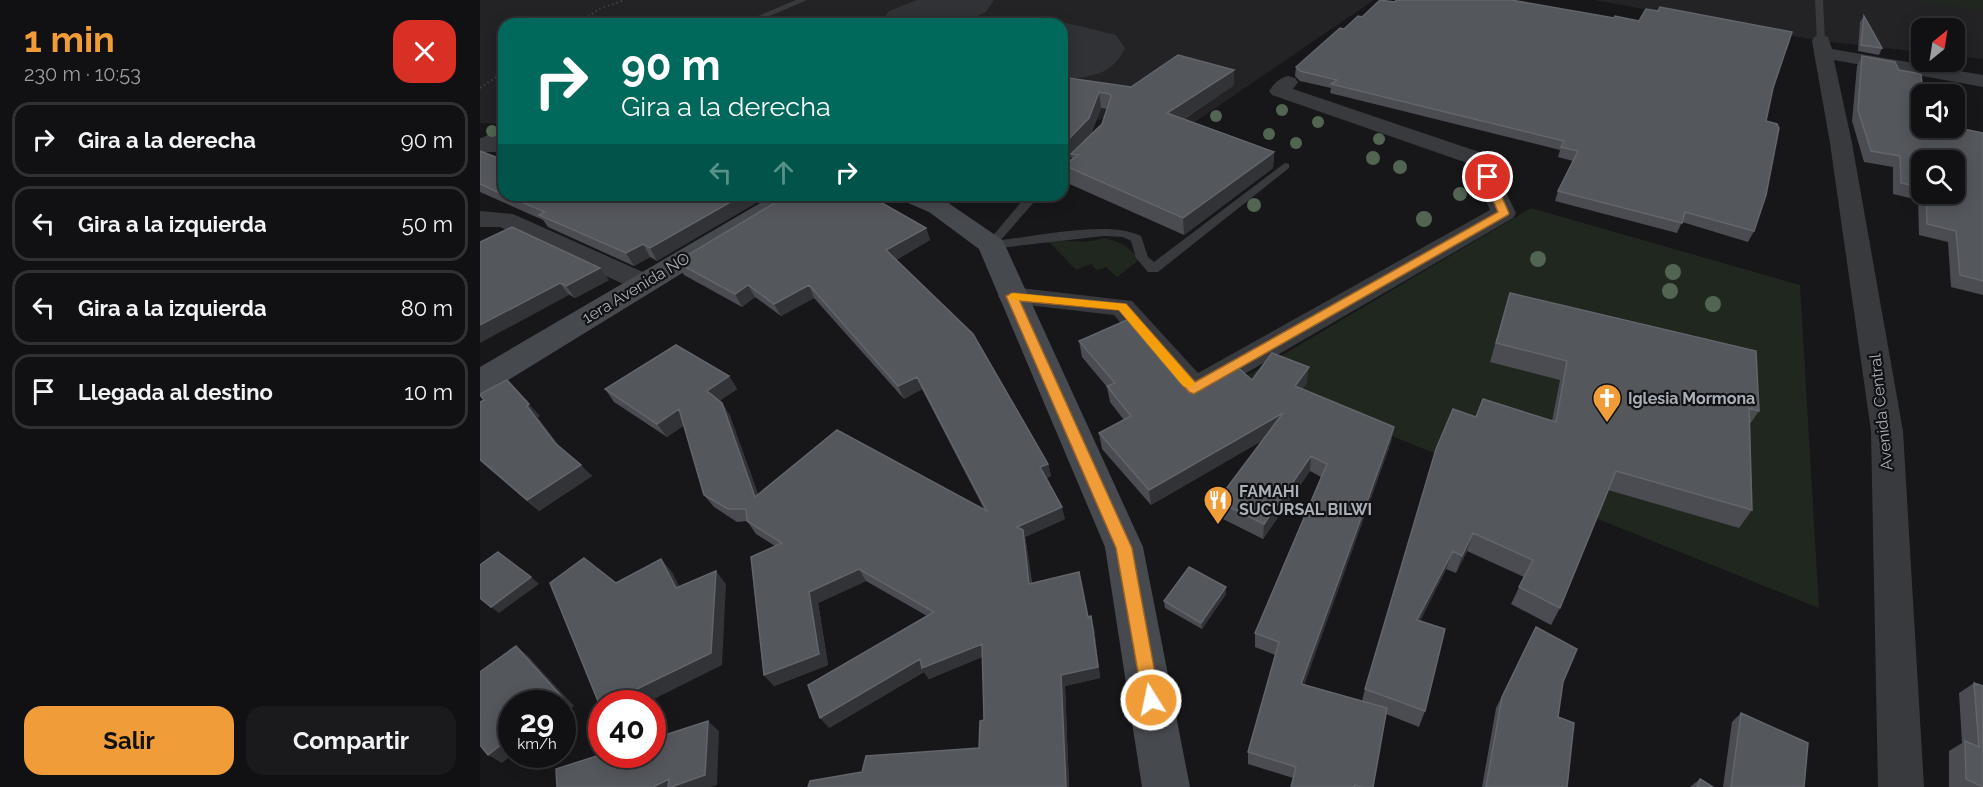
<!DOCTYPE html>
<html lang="es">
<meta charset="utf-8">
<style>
:root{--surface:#111113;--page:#1a1a1c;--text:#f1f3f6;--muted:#9c9da0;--line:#303133;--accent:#ef9c39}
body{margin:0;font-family:Raleway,sans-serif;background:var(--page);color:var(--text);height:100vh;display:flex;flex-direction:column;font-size:22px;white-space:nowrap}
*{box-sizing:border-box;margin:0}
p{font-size:20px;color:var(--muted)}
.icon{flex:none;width:33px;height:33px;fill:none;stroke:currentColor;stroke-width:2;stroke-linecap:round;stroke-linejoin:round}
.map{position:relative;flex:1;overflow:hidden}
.side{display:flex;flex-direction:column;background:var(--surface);width:480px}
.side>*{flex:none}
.banner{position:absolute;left:18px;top:18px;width:570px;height:183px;border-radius:18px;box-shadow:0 3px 15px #0003,0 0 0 2px var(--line);background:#00695c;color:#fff;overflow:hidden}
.needle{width:39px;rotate:30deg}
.tools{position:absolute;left:1431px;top:18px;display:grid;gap:12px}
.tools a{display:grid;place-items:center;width:54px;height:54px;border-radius:12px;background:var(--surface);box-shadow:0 3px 15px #0003,0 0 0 2px var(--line);font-size:30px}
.speed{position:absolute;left:18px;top:690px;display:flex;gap:12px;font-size:30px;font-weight:700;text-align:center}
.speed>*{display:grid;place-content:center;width:78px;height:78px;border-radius:50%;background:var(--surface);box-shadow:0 3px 15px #0003,0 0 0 2px var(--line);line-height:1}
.speed small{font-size:15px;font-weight:400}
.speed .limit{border:9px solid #d22;background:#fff;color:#111}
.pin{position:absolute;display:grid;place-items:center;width:51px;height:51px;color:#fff;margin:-26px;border:3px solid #fff;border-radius:50%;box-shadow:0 2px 6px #0007}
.me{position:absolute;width:66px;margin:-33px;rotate:350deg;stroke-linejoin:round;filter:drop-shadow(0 0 4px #0008)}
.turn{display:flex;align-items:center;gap:21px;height:126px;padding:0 24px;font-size:27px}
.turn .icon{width:78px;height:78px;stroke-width:2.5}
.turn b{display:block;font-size:42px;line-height:51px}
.lanes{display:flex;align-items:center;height:57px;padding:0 24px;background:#0003;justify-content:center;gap:30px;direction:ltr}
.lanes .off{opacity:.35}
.round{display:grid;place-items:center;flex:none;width:63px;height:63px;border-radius:18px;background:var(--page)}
.head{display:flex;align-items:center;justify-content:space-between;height:102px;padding:0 24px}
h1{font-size:36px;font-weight:700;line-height:45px;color:var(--accent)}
.action{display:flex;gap:12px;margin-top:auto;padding:12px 24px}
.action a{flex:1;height:69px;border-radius:18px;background:var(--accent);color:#111;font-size:24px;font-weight:700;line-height:69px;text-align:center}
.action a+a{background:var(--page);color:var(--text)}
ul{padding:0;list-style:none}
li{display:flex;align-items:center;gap:18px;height:75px;margin:0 12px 9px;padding:0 12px;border:3px solid var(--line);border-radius:18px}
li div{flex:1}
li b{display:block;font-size:22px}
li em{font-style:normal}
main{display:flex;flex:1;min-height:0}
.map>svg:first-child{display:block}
.built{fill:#232326}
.green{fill:#1f271f}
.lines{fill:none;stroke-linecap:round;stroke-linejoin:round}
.taxiway{fill:#313236;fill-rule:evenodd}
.path{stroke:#3e4145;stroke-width:2;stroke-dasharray:1.5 3;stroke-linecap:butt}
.lane{fill:#383a3e;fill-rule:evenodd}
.street{fill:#383a3e;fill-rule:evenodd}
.secondary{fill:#46494e;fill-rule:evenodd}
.tree{fill:#526452}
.wall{fill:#4a4c51;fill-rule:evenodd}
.shaded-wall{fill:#313336}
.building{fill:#54575c;stroke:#62656b;stroke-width:1.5}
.route{fill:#ef9c39;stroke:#9b6525;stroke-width:1.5}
.slow{fill:#f59e0b}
.labels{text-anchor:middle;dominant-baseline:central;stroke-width:4.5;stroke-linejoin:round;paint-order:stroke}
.street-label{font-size:16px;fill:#a9b0b9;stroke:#121214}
.poi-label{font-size:16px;font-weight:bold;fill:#a9b0b9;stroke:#121214;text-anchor:start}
</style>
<main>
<section class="side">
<div class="head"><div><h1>1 min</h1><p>230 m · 10:53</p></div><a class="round" style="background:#d93025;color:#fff"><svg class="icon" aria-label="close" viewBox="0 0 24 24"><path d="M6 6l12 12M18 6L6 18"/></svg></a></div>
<ul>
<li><svg class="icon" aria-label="right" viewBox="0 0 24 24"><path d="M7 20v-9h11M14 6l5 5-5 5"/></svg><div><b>Gira a la derecha</b></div><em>90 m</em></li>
<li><svg class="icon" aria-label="left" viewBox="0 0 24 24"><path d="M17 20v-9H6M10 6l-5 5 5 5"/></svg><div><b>Gira a la izquierda</b></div><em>50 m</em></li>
<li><svg class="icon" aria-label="left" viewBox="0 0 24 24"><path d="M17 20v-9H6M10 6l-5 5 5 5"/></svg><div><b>Gira a la izquierda</b></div><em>80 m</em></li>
<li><svg class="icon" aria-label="arrive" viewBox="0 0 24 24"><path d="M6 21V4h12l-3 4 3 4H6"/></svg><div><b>Llegada al destino</b></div><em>10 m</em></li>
</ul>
<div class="action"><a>Salir</a><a>Compartir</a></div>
</section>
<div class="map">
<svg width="1503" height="787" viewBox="0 0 1503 787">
<rect width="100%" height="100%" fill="#171719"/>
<path class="built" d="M0,0H894L706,128L652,110L605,124L582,149V24H24V124L0,123Z
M1114,0H1503V59L1475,56L1474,28H1442L1441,52L1341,41Z"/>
<path class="green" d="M1427,0H1503V10Z
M1051,208L1320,285L1339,608L765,377Z
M624,238C641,242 649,246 659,260L637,277L626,267L617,270L611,264L596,270L569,242C591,239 603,245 624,238Z"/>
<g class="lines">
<path class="taxiway" d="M437,0H514L506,12L479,24H400L409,11Z
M582,22L636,35L645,48C633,75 609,78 582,79V24H576Z"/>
<path class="path" d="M97,24L119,9L145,0
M0,88L24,72"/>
<path class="lane" d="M316,0H327L271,24H259Z
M1335,0H1343L1345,41L1341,44L1337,41Z
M24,126V134L0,147V139Z
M805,163L809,164V168L678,272H668L656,258L651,241L643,237L624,236L511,249L505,245L547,195H560L521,240C560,236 628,220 661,236L668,257L674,262Z"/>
<path class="street" d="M1341,35L1348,37L1352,49L1503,75V87L1354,60L1372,143L1423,431L1444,787H1398L1391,431L1350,143L1332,41L1334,37Z
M808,76L815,78L818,82L813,89L1008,155L1036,213L1033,218L725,397L714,400L703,397L634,315L522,302L518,296L522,290L532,287L652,301L718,373L1010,210L990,164L792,95L789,91C794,84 799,78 808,76Z
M0,138H24V152H0Z
M0,211L33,214L174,277L178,283L174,289L164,292L154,289L20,227H0Z"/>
<path class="secondary" d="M294,195H325L321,200L12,390L0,394V367Z
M417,195H452L467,202L521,239L525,245L663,547L710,787H662L625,547L499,249L449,212L421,200Z"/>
</g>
<g class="tree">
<circle cx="802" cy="110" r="6"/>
<circle cx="736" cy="116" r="6"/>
<circle cx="838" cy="122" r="6"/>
<circle cx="12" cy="131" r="6"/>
<circle cx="789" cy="134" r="6"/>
<circle cx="899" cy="139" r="6"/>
<circle cx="816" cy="143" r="6"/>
<circle cx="893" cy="158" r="7"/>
<circle cx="920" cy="167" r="7"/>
<circle cx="980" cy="194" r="7"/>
<circle cx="774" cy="205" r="7"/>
<circle cx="944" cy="219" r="8"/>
<circle cx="1058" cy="259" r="8"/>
<circle cx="1193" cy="272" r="8"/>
<circle cx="1190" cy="291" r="8"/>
<circle cx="1233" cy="304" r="8"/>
</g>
<path class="wall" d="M1384,16L1402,48L1399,55L1378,51L1380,22Z
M1382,56L1442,128L1503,133V295L1471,287L1468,242L1439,235L1438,200L1413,194V167L1384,162L1372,121L1377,66ZM1442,160L1474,194H1442Z
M816,67L1293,88L1286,121L1274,231L1268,242L1202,222L1197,233L1075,201L1078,191L1093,161L1078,157L1080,150L850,93L851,88L820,81L815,76Z
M754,70V85L704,119L794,152L793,168L704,235L585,182L583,165L582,166V77L651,87ZM621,108L627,109L622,124L611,134ZM591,156L592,159L583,165L591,157Z
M0,151L24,195H234L235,200L177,261L170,257L154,266L68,227L63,220L0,192Z
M446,228L450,240L416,260L568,464L571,476L567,478L585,519L545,537L546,542L552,583L599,572L608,617L614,628L620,678L585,686L589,787L382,772L499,748L504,720L502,657L449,679L444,672L349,728L447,616L386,581L338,603L348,665L294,686L284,675L295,546L276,534L267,521L257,522L234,507L224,495L204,425L187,437L134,402L125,389L249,376L257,389L239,401L242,403L250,416L278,494L504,509L442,389L424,399L334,298L301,316L275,297L262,307L204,275L196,262Z
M0,242L129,280L95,298Z
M1030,293L1279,411L1270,424L1272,510L1259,528L1128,490L1080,608L1071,625L1031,604L1044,577L987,551L976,573L966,569L940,621L945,711L939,727L906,714L893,787H811L813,778L768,764V752L795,655L775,647V633L841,477L830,471L783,539L737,516V501L783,440L671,505L622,449L619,433L644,420L630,402L627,387L602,357L599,341L700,383L713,387L772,380L827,383L822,389L914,427L911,442L824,684L882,701L885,689L996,417L1072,421L1080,380L1010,362Z
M0,402L60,416L57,417L80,447L112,476L59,511L0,461Z
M746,587V594L722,629L685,608L684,601Z
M1050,639L1083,682L1078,717L1087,787H1002L1016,708Z
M1494,683L1503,787H1469V751L1482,743L1479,693Z
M1261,713L1324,787H1243L1252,722Z
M1220,779L1233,787H1210Z"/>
<path class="shaded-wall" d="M754,70V85L688,129L687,113Z
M619,92L621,108L611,135L591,154V156L582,166V146Z
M794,152L793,168L704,235L703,218Z
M232,195H234L239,209L263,195H290L177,261L170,248L234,201Z
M446,228L450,240L410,263L406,250Z
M163,244L170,257L154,266L146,253Z
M120,268L129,280L95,298L86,286Z
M80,283L89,295L0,343V325Z
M268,285L275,297L262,307L255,294Z
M329,285L334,298L301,316L294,304Z
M829,367L827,383L813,402L815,386Z
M249,376L257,389L235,404L227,391Z
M437,377L442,389L424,399L418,386Z
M242,403L250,416L283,509L275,497Z
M49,404L60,416L57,417L86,455L75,443L47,406Z
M199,409L208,422L187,437L177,424Z
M803,413L802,429L671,505L669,490Z
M914,427L911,442L820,697L821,684Z
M831,456L830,471L783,539L784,524Z
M568,464L571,476L564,479L560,467Z
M101,465L112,476L59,511L47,500Z
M582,507L585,519L545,537L546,542L553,596L549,584L537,527Z
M993,533L987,551L976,573L982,556Z
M973,551L966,569L932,637L937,620Z
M181,559L192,572L207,601L196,588Z
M379,569L386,581L338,603L348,665L294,686L284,675L329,592Z
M236,571L246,584L242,665L164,704H126Z
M51,577L59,584L19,613L11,607Z
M746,587V594L722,629L721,623Z
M611,616L614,628L620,678L585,686L589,787H586L581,675Z
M502,644L507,655L449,679L444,672L349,728L340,718L440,659Z
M36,646L48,656L94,706L82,715V704H73Z
M228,721L239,731L237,785L231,787H173Z
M32,736V754H33L22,763L8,755Z
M135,754H136L146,761L144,765Z"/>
<path class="building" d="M900,0L914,2L917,0H1031L1134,18L1135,16L1159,21L1166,9L1178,11L1180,7L1312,32L1293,88L1286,121L1297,124L1299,128L1286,195L1274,231L1205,212L1202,223L1078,191L1098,151L1081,147L1084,141L851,84L857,80L820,71L816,67L860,28L864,29L878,16L882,17Z
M1384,16L1402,48L1381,45Z
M698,55L754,70L687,113L794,152L703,218L583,165L599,155L591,154L622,124L631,97L630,94L619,92L609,118L582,146V77L651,87Z
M1382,56L1415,62L1419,70L1441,74L1443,94H1442V128L1474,127L1503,133V281L1480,275L1476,231L1447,224L1446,194H1474V160H1442V188L1421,183L1420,156L1391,151L1378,110Z
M0,151L24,160V195L0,184Z
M25,195H232L234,201L241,195H263L170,248L163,244L146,253L59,215L65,212Z
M308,195H388L446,228L406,250L493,334L568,464L560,467L582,507L537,527L543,530L549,584L599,572L608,617L611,616L618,667L581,675L586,787H328L330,781L382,772L386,756L499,748L500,721L504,720L502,644L442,668L440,659L340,718L328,685L454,612L379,569L329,592L339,654L284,675L271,557L302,543L267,521L266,509H248L224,495L199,409L177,424L125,389L196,345L249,376L227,391L242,403L275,497L357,430L507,511L437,377L418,386L329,285L294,304L268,285L255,294L196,262Z
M32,227L120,268L86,286L80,283L0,325V242Z
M1030,293L1276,351L1279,411L1269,408L1272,510L1136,471L1080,608L1039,587L1053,560L993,533L982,556L973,551L937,620L965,629L945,711L885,689L956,449L973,409L996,417L1003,399L1076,422L1087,361L1016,343Z
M647,320L700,383L713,387L726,383L756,366L772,380L792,353L829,367L815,386L914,427L821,684L907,708L893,787H882L875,785L874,787H811L816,767L768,752L799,642L775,633L847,464L831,456L784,524L737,501L803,413L669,490L619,433L651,416L627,386L635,383L599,341Z
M27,380L49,404L47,406L75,443L101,465L47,500L0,459V402L4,400L0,395V394Z
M18,552L51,577L11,607L0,598V565Z
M104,558L136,583L181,559L196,588L236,571L231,653L126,704H122V706H120L70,583Z
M709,567L746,587L721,623L684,601Z
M1056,627L1097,649L1083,682L1078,717L1094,723L1087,787H1006L1022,697Z
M36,646L82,697L73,704H32V736L8,755L0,745V672Z
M1494,683L1503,686V787L1486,779L1485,741L1499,747Z
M1261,713L1328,743L1324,787H1251Z
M228,721L225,775L191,787H188L189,779L173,787H77L76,769L123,754H135L144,765L140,754H172V739Z
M1220,779L1233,787H1217Z"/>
<path class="route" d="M1008,174L1013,177L1029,213L1028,215L714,394L709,392L639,310L540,301L652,548L680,700L678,706L671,709L664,706L636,548L526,296L532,293L646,304L715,382L1018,212L1003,177Z"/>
<path class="slow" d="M534,293L646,304L715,383L708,388L703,386L639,310L530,299V294Z"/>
<defs>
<g id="church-pin" transform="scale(1.5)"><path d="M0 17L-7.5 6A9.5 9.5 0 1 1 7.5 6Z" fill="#ef9c39" stroke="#121214"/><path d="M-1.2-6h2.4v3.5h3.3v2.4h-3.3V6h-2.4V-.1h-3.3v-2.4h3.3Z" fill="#fff"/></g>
<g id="restaurant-pin" transform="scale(1.5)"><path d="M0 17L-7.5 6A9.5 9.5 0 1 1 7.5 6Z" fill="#ef9c39" stroke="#121214"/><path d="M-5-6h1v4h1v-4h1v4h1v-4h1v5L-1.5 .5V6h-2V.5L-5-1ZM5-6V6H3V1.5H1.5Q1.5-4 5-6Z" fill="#fff"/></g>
</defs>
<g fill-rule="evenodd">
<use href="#church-pin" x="1127" y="398"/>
<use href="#restaurant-pin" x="738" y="500"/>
</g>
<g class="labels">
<g class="street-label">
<text transform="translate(156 288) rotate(-31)">1era Avenida NO</text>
<text transform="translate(1401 412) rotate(-96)">Avenida Central</text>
</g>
<g class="poi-label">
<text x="1148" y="398">Iglesia Mormona</text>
<text x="759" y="491">FAMAHI<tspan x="759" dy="18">SUCURSAL BILWI</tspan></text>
</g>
</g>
</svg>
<div class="tools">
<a><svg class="needle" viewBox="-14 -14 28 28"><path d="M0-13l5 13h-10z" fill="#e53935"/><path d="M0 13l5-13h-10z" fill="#9c9da0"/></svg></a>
<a><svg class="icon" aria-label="sound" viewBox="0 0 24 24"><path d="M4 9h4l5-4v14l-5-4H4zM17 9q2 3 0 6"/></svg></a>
<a><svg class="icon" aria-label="search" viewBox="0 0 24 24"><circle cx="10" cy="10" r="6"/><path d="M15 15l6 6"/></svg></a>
</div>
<div class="speed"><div>29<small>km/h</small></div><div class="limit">40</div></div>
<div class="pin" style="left:1008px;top:177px;background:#d93025"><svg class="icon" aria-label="arrive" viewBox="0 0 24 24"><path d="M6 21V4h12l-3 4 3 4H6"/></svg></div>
<svg class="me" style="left:671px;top:700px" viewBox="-20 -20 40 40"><circle r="17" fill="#ef9c39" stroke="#fff" stroke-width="3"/><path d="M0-11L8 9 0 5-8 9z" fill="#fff"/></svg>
<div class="banner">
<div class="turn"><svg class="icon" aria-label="right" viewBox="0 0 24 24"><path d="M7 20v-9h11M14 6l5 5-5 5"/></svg><div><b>90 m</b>Gira a la derecha</div></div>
<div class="lanes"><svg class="icon off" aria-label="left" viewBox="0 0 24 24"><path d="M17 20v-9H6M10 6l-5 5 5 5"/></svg><svg class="icon off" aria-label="ahead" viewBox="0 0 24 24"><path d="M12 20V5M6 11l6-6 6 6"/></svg><svg class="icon" aria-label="right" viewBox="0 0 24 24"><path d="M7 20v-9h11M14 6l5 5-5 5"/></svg></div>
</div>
</div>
</main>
